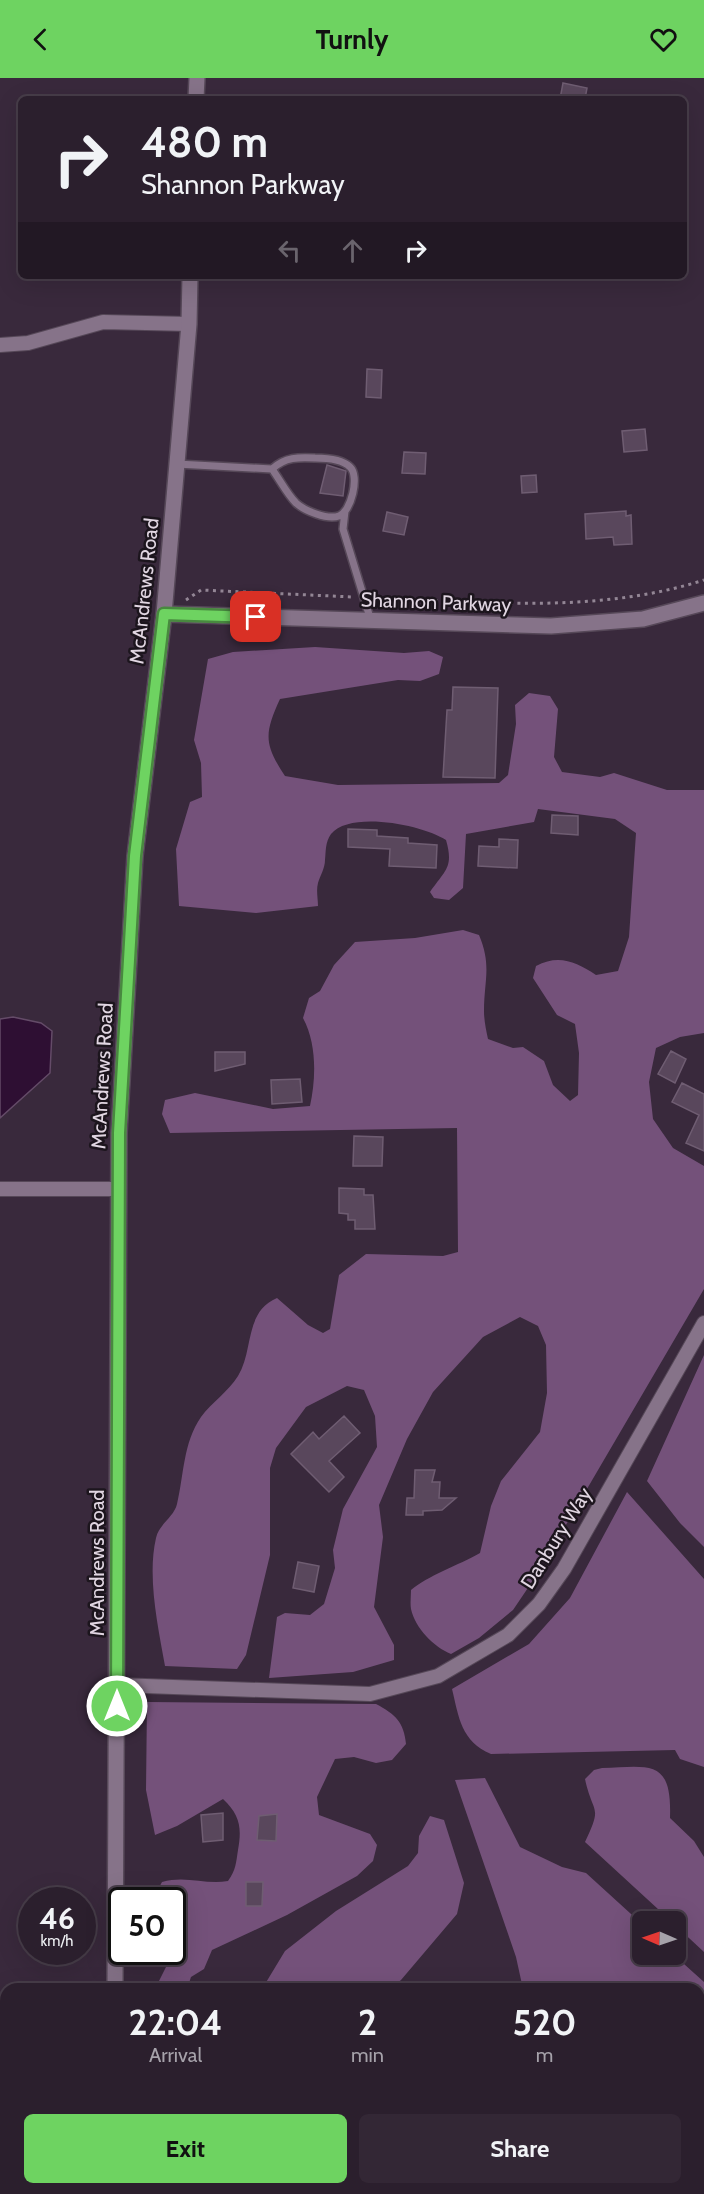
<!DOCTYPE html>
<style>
:root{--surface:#2b1f2d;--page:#332735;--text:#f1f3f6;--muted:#a6a2aa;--line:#473d49;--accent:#6ed361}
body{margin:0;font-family:Cabin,sans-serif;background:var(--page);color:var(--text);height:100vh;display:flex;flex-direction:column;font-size:22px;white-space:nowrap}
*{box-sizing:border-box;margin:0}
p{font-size:20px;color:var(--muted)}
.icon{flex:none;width:33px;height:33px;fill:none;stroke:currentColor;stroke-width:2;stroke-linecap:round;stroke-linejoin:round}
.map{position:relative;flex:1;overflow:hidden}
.side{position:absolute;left:0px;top:1905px;width:705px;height:212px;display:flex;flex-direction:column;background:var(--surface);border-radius:18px 18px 0 0;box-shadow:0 6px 24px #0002,0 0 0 2px var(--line)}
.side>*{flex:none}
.guide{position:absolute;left:18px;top:18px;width:669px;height:183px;border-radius:9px;box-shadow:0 6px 24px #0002,0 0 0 2px var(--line);background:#2b1f2d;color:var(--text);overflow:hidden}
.needle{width:39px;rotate:272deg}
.tools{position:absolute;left:632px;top:1833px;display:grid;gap:12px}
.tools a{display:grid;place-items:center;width:54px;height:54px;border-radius:9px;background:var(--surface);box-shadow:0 6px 24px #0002,0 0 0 2px var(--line);font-size:30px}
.speed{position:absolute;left:18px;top:1809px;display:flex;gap:12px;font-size:30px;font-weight:700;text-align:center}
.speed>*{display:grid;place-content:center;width:78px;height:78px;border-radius:50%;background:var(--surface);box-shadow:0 6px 24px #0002,0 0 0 2px var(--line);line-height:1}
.speed small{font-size:15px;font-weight:400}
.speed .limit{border:3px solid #111;border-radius:9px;background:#fff;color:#111}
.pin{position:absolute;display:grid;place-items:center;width:51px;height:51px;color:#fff;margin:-26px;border-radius:12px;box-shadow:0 3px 9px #0006}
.me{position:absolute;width:66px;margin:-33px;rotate:0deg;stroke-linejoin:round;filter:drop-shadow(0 0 4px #0008)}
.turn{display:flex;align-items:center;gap:21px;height:126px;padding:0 24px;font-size:27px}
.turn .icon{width:78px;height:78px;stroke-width:2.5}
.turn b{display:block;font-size:42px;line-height:51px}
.lanes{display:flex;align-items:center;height:57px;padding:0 24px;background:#0003;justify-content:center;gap:30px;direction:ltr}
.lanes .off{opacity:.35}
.eta{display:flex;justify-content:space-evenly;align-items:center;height:102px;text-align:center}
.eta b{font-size:36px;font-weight:700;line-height:42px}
.action{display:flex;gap:12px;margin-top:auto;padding:12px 24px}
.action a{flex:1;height:69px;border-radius:9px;background:var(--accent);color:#111;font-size:24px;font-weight:700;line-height:69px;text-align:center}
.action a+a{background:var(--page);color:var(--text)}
header{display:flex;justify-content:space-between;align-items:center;height:78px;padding:0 24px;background:var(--accent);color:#111;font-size:27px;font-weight:700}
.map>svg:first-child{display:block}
.forest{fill:#74517a}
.water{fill:#2e0f33;stroke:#644b68;stroke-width:1.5}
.building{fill:#59475c;stroke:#6f5d72;stroke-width:1.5}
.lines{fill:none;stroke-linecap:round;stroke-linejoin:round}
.service-casing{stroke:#564858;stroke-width:10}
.minor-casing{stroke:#564858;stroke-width:16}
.tertiary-casing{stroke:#564858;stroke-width:18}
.secondary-casing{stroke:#564858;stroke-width:18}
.path{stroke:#938695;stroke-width:3;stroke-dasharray:3 4.5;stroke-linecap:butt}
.service{stroke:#867389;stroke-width:7}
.minor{stroke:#867389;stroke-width:14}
.tertiary{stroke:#867389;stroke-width:15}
.secondary{stroke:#867389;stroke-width:15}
.route-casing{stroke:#48893f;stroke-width:15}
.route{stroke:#6ed361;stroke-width:10}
.labels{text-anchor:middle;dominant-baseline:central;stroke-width:5;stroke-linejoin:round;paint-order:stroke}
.street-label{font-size:20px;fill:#e1d6e2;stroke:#1c151d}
</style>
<header><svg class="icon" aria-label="back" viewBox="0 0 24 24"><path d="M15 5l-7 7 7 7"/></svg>Turnly<svg class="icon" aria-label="heart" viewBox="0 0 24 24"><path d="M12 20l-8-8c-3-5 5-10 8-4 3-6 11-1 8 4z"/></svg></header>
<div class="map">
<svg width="704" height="2116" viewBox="0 0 704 2116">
<rect width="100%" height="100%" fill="#39293c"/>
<path class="forest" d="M315,569L404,575L429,573L443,579L439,596L420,603L398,602L280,621C264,656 264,666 285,698L338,707L499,705L508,697L516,646L515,627L529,615L550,618L558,631L554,679L562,694L600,699L614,695L667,712H704V955L680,959L656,970L649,1004L653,1041L673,1070L704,1088V1211L536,1498L513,1532L479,1560L451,1576C434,1569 415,1550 411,1531C410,1525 411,1518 411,1512C427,1498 459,1487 480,1475L491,1428L501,1403L540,1354L547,1315L546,1267L538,1248L520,1239L483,1259L433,1314L407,1361L379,1427L383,1459L374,1529L394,1567V1582L353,1594L269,1600L277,1539L285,1535L310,1537L324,1526L335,1490L333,1472L343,1431L377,1369L375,1338L364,1312L347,1308L306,1329L276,1370L270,1390V1477L246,1577L237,1591L165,1588C158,1549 147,1499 156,1460C159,1446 174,1439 177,1426C184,1397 183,1365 201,1339C212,1324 228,1314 238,1298C254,1272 244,1234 277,1220L308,1247L323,1255L330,1251L339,1197L366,1176L443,1178L458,1174L457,1050L170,1055L162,1036L165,1022L195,1015L273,1031L310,1028C316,1000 317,966 303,940L309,920L320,913L334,887L355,864L415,860L463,852L479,857C492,888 484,902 484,933C484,942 486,952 488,961L513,970L523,969L544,983L553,1007L570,1023L578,1017L579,975L575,946L557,937L533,900L536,888C559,876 576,884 596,897L618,893L629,859L636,755L615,741L538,731L534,744L466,756L463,810L449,822L434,820L430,814C445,792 454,790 446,762C424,747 350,732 331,756C325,765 326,773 325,782C325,790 320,798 318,805C316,812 318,821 318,828L256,835L179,828L176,771L190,724L202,719L201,685L194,662L208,581L233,574Z
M704,1277V1469L680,1445L647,1403Z
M627,1414L704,1501V1689L680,1681L675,1672L491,1676C461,1663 459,1640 452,1611L529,1566L570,1520Z
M147,1624L376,1626C395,1636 404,1644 406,1666L392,1682L376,1685L354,1679L335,1681L317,1719L319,1737L370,1756L377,1767L373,1783L357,1798L287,1837L212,1872L204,1891L191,1899L187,1911H155L170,1881L169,1874H172V1822H156L155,1817L162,1804C186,1797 205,1807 228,1803C236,1792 236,1785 238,1772C242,1750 240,1737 223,1721L177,1748L155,1757L146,1712Z
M602,1690C651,1688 672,1681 670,1740L694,1763L704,1779V1874L675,1847V1844L671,1843L585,1764C603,1726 593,1738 585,1701L594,1692Z
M485,1700L520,1769L562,1789L586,1795L642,1846V1876L674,1877L704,1904V2116H551V2110H699V1911H523L516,1879L455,1702Z
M430,1738L444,1742L464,1805L457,1836L401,1902L390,1911H262L285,1873L336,1833L408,1788L418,1775L419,1758Z
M373,2110L375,2116H196L191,2111Z"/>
<path class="water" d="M13,939L41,945L52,953L50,995L0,1040V941Z"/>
<path class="building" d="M563,5L587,10L585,21H560Z
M367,291L382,292L381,320L366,319Z
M645,351L647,372L624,374L622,353Z
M404,374L426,375L425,396L402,395Z
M327,387L346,393L343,418L320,415Z
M536,397L537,414L522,415L521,398Z
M626,433V438L631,437L632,466L614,467L613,459L586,461L585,436Z
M387,434L408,439L404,457L383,453Z
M453,609L498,610L495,700L443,699L447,632H452Z
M552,737L578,738V757L551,755Z
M348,751L377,752V758L408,760V765L437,767L436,790L389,788L390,771L348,769Z
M499,761L518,762L517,790L478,788L479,768L499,769Z
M671,973L686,981L675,1005L658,996Z
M215,974H245V986L215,993Z
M300,1001L302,1024L272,1026L271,1002Z
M682,1005L704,1016V1073L686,1065L699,1037L672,1024Z
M354,1058L383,1059L382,1088H353Z
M339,1110L364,1111V1117H373L375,1151H355V1142H348V1136L339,1135Z
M344,1338L360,1355L329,1383L344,1399L329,1414L291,1376L313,1354L319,1361Z
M415,1392H435L432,1404H440L439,1420H456L442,1432L423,1433V1437H406L407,1420H414Z
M298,1484L319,1488L314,1514L293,1510Z
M223,1735V1762L203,1764L201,1737Z
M277,1736L276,1763L257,1762L259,1738Z
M246,1804H263L262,1828H246Z"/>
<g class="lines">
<g class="service-casing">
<path id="service" d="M177,386L272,391C280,402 287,416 296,425C305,433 327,442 339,438C351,434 360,398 350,389C342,381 326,380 315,380C299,379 285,379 272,391
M345,433L343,451L371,543"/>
</g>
<g class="minor-casing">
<path id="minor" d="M0,267L28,265L103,244L189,246
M0,1111H118
M118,1607L370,1616L438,1598L508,1557L539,1526L564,1491L704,1245"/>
</g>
<g class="tertiary-casing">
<path id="tertiary" d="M164,536L551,548L643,541L704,525"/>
</g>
<g class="secondary-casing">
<path id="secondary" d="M196,21L197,0
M115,1911L119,1055L135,778L164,536L189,246L190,198
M114,2116V2110"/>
</g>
<path class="path" d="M375,520C485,524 598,536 704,502
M186,522L201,512L353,519"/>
<use href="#service" class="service"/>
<use href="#minor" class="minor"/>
<use href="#tertiary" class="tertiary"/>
<use href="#secondary" class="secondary"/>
</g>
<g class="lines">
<g class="route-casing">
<path id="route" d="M117,1628L119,1055L135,778L164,536L256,539"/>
</g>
<use href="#route" class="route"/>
</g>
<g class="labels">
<g class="street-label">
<text transform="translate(144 513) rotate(-84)">McAndrews Road</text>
<text transform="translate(436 524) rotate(2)">Shannon Parkway</text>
<text transform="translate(102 998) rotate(-87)">McAndrews Road</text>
<text transform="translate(556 1460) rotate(-58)">Danbury Way</text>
<text transform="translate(97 1485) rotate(-90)">McAndrews Road</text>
</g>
</g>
</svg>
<div class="tools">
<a><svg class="needle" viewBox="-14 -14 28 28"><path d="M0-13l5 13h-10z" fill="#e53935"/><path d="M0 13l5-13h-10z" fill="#a6a2aa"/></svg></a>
</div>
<div class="speed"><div>46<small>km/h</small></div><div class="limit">50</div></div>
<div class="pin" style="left:256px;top:539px;background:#d93025"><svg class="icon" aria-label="arrive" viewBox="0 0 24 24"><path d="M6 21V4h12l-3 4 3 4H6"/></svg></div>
<svg class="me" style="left:117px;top:1628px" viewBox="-20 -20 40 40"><circle r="17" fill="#6ed361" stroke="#fff" stroke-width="3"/><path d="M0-11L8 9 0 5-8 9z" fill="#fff"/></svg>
<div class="guide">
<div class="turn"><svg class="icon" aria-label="right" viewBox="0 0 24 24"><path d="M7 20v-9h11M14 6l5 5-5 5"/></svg><div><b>480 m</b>Shannon Parkway</div></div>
<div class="lanes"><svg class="icon off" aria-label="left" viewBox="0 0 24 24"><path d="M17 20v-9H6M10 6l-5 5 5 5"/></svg><svg class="icon off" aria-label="ahead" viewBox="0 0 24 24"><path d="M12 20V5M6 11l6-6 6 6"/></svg><svg class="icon" aria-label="right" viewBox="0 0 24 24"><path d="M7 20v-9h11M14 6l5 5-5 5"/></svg></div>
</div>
<section class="side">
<div class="eta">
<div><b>22:04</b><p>Arrival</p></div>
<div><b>2</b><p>min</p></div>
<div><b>520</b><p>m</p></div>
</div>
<div class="action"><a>Exit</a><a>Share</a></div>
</section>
</div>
